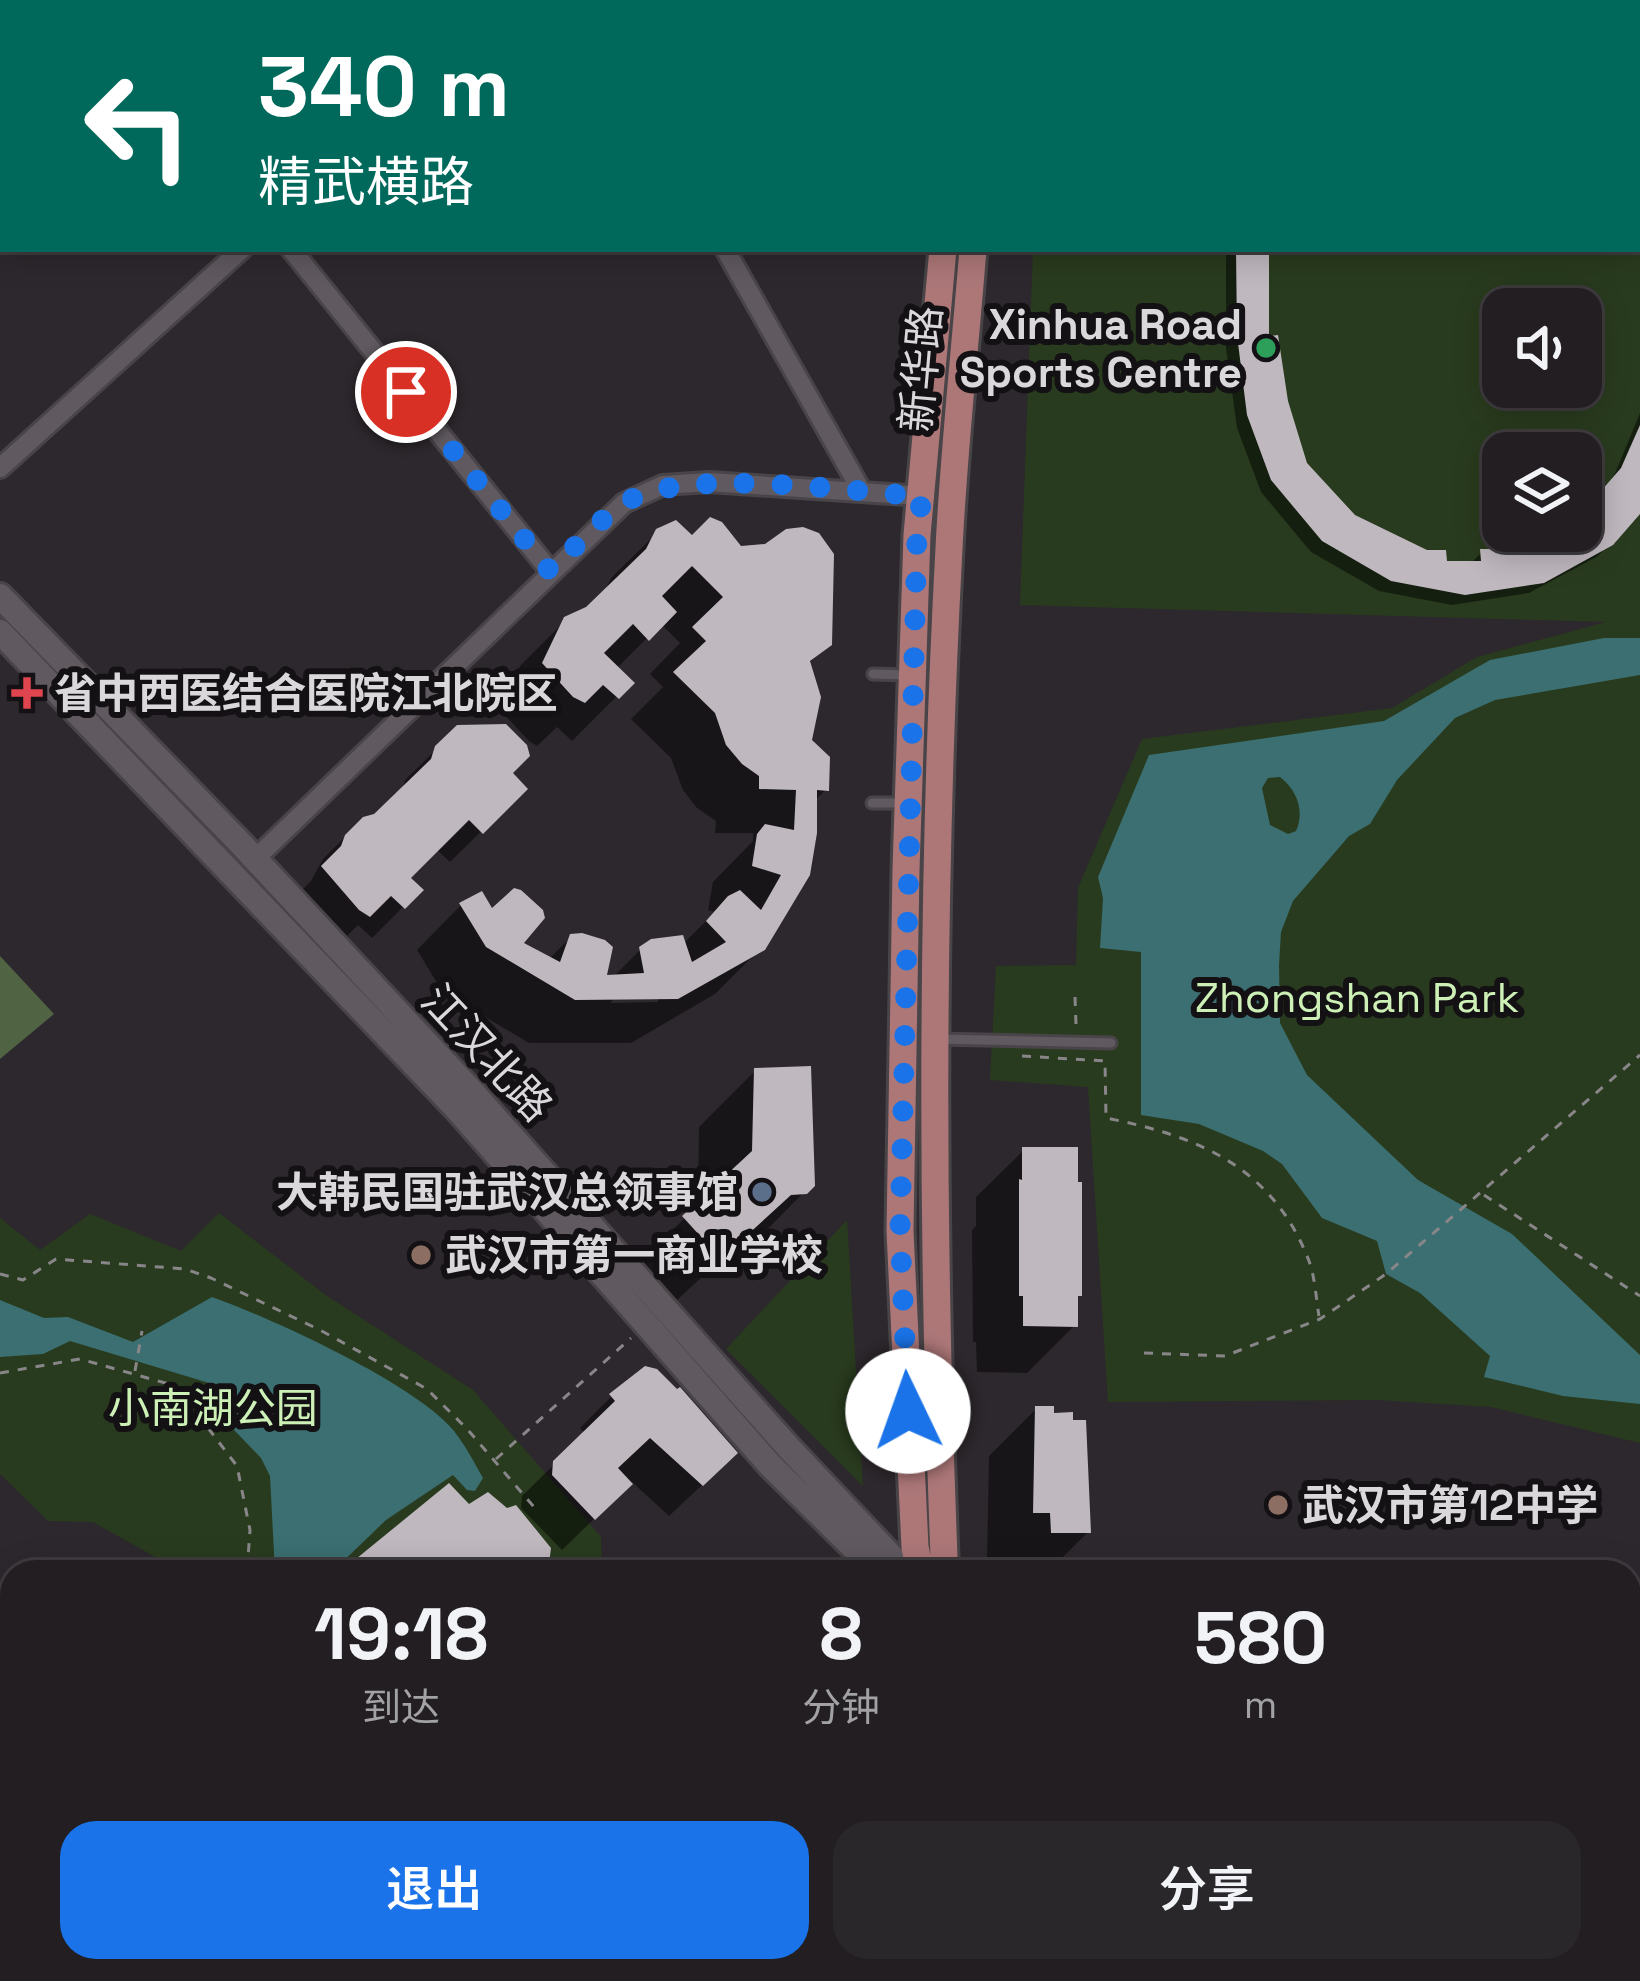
<!DOCTYPE html>
<html lang="zh">
<meta charset="utf-8">
<style>
:root{--surface:#221e22;--page:#2a272a;--text:#f1f3f6;--muted:#a2a2a5;--line:#3f3c40;--accent:#1a73e8}
body{margin:0;font-family:"Space Grotesk","Noto Sans SC",sans-serif;background:var(--page);color:var(--text);height:100vh;display:flex;flex-direction:column;font-size:45px;white-space:nowrap}
*{box-sizing:border-box;margin:0}
p{font-size:39px;color:var(--muted)}
.icon{flex:none;width:66px;height:66px;fill:none;stroke:currentColor;stroke-width:2;stroke-linecap:round;stroke-linejoin:round}
.map{position:relative;flex:1;overflow:hidden}
.side{position:absolute;left:0px;top:1560px;width:1641px;height:423px;display:flex;flex-direction:column;background:var(--surface);border-radius:36px 36px 0 0;box-shadow:0 6px 30px #0003,0 0 0 3px var(--line)}
.side>*{flex:none}
.top-card{position:absolute;left:0px;top:0px;width:1641px;height:252px;box-shadow:0 6px 30px #0003,0 0 0 3px var(--line);background:#00695c;color:#fff;overflow:hidden}
.buttons{position:absolute;left:1482px;top:288px;display:grid;gap:24px}
.buttons a{display:grid;place-items:center;width:120px;height:120px;border-radius:24px;background:var(--surface);box-shadow:0 6px 30px #0003,0 0 0 3px var(--line);font-size:60px}
.pin{position:absolute;display:grid;place-items:center;width:102px;height:102px;color:#fff;margin:-51px;border:6px solid #fff;border-radius:50%;box-shadow:0 3px 12px #0007}
.me{position:absolute;width:132px;margin:-66px;rotate:357deg;stroke-linejoin:round;filter:drop-shadow(0 0 9px #0008)}
.turn{display:flex;align-items:center;gap:42px;height:252px;padding:0 60px;font-size:54px}
.turn .icon{width:156px;height:156px;stroke-width:2.5}
.turn b{display:block;font-size:84px;line-height:102px}
.eta{display:flex;justify-content:space-evenly;align-items:center;height:204px;text-align:center}
.eta b{font-size:72px;font-weight:600;line-height:84px}
.primary-button{display:flex;gap:24px;margin-top:auto;padding:24px 60px}
.primary-button a{flex:1;height:138px;border-radius:36px;background:var(--accent);color:#fff;font-size:48px;font-weight:600;line-height:138px;text-align:center}
.primary-button a+a{background:var(--page);color:var(--text)}
.map>svg:first-child{display:block}
.green{fill:#293b1e;fill-rule:evenodd}
.forest{fill:#506444}
.water{fill:#3b6f71;fill-rule:evenodd}
.shadow{fill:#0007;fill-rule:evenodd}
.building{fill:#bfb8bf}
.lines{fill:none;stroke-linecap:round;stroke-linejoin:round}
.lane-casing{stroke:#484448;stroke-width:15}
.street-casing{stroke:#484448;stroke-width:24}
.secondary-casing{stroke:#484448;stroke-width:30}
.primary-casing{stroke:#484448;stroke-width:33}
.path{stroke:#898689;stroke-width:3;stroke-dasharray:9 9;stroke-linecap:butt}
.lane{stroke:#605a60;stroke-width:9}
.street{stroke:#605a60;stroke-width:18}
.secondary{stroke:#605a60;stroke-width:24}
.primary{stroke:#ad7778;stroke-width:27}
.route{stroke:#1a73e8;stroke-width:21;stroke-dasharray:0 37.8}
.leisure-dot{fill:#2e9e5b;stroke:#141114;stroke-width:4.5}
.health-dot{fill:#e0444e;stroke:#141114;stroke-width:4.5}
.service-dot{fill:#5c6f8a;stroke:#141114;stroke-width:4.5}
.education-dot{fill:#8d6e63;stroke:#141114;stroke-width:4.5}
.labels{text-anchor:middle;dominant-baseline:central;stroke-width:12;stroke-linejoin:round;paint-order:stroke}
.poi-label{font-size:42px;font-weight:bold;fill:#dbd8db;stroke:#141114;text-anchor:start}
.street-label{font-size:42px;fill:#dbd8db;stroke:#141114}
.park-label{font-size:42px;fill:#ccf0b6;stroke:#141114}
</style>
<div class="map">
<svg width="1640" height="1981" viewBox="0 0 1640 1981">
<rect width="100%" height="100%" fill="#2d282d"/>
<path class="green" d="M1045,0H1640V1443L1491,1407L1378,1400L1108,1402L1088,1087L990,1080L996,966L1076,965L1078,888L1142,739L1392,708L1477,657L1606,622L1020,605L1033,249H1638V3H1044ZM1503,309H1581V387H1503ZM1503,453H1581V531H1503Z
M219,1213L327,1296L473,1390L601,1537L602,1572H160L164,1562L93,1522L48,1521L0,1474V1218L40,1250L90,1214L181,1251Z
M847,1220L863,1486L726,1349Z
M12,1958V1971H378L396,1981H0Z"/>
<path class="forest" d="M0,956L54,1014L0,1059Z"/>
<path class="water" d="M1604,638H1640V675L1495,700L1455,718L1397,780L1370,824L1349,836L1293,901L1281,932L1279,965L1280,1023L1307,1075L1418,1180L1512,1234L1640,1355V1404L1563,1396L1484,1377L1490,1356L1420,1293L1386,1274L1377,1241L1322,1218L1282,1164L1263,1151L1199,1124L1141,1115V952L1100,948L1103,898L1098,877L1149,755L1384,721L1490,660ZM1280,777C1297,790 1305,811 1296,831L1288,834L1270,825L1262,788L1268,778Z
M212,1297C271,1318 416,1384 454,1431C465,1445 474,1462 483,1478L475,1491L467,1490L453,1475L386,1520L332,1572H275L270,1476L261,1458L234,1430L209,1383L70,1341L43,1354L0,1357V1300L44,1318L68,1317L133,1342Z
M41,1971H344L362,1981H37Z"/>
<path class="shadow" d="M1365,0H1578L1582,3H1358Z
M1638,49L1640,51V151L1638,147Z
M1226,249H1266V339L1304,465L1353,518L1445,564H1470L1482,552H1507L1559,531H1581V517L1611,483L1640,413V510L1598,556L1529,593L1452,605L1379,591L1311,552L1261,492L1237,428L1226,348Z
M658,532L829,644L808,664L809,741L826,789L814,802L808,874L800,892L761,948L715,994L631,1043H529L442,991L417,950L461,905L549,959L571,937L603,978H612L641,949L683,944L715,912L708,910L713,882L753,841V833H715L716,821L697,808L683,790L671,758L631,719L663,687L650,674L680,643L661,624L616,669L630,683L572,741L557,727L537,746L529,741L499,709L520,666L566,620L588,610L603,594L612,577ZM658,996V1002L610,1003L616,997Z
M458,728L524,789L450,862L436,849L407,878L420,890L372,938L358,925L337,946L293,899L311,881L323,859L355,827L376,816L402,792L405,780Z
M755,1071L812,1184L748,1249L731,1250L663,1313L628,1274L698,1205L699,1127Z
M1024,1150L1075,1325L1027,1373L977,1372L976,1342H973L972,1230L976,1226V1197Z
M611,1397L702,1485L669,1516L632,1482L562,1550L521,1508L522,1496L585,1434L580,1428Z
M1036,1409L1088,1532L1048,1572H1004V1559H987L989,1456Z
M0,1608L12,1615V1707L0,1700Z
M12,1774V1825L0,1819V1786Z
M3,1834L12,1838V1942L7,1947L0,1943Z
M494,1971H660L654,1981H512Z
M703,1971H850L856,1981H693Z
M976,1971H1076L1055,1981H976Z
M1187,1971H1435V1973L1431,1981H1177Z"/>
<path class="building" d="M1236,249H1269V336L1278,335L1288,401L1307,463L1355,515L1427,550H1446L1447,561H1481L1480,549H1507L1551,531H1581V514L1621,468L1640,425V514L1613,545L1544,583L1465,595L1391,581L1322,541L1271,480L1247,415L1237,335Z
M710,517L722,522L741,546L765,544L786,529L803,527L819,533L834,554L832,645L810,661L821,697L812,740L830,757L829,791L817,790V833L810,875L765,950L678,999L575,1000L486,947L459,903L482,891L492,908L514,888L521,890L543,910L545,918L524,943L560,962L570,934L582,933L605,940L613,947L607,975L644,973L639,947L651,939L683,935L692,962L726,942L706,921L728,896L740,890L761,910L781,875L752,866L757,834L765,824L794,830L796,790L759,789V776L742,764L726,745L715,713L673,672L706,641L692,627L723,597L692,566L662,596L677,612L649,641L633,624L604,653L635,683L619,699L603,685L585,703L573,697L542,663L564,617L586,607L646,549L656,529L676,520L692,535Z
M506,724L527,745L530,756L513,773L528,789L483,834L469,820L411,878L424,890L405,909L391,896L370,917L359,910L321,866L341,846L345,835L363,817L374,814L431,759L435,746L457,725Z
M811,1066L815,1186L807,1194L791,1195L721,1259L682,1216L752,1151L754,1068Z
M1022,1147H1078V1182H1082V1296H1078V1327L1023,1326V1296H1019V1179L1022,1180Z
M645,1366L657,1369L677,1389L680,1387L738,1453L703,1486L650,1438L618,1468L633,1484L595,1520L552,1475L553,1461L615,1401L609,1394Z
M1035,1406H1054V1413L1073,1412V1420H1086L1091,1533H1051L1050,1513H1033Z
M449,1483L469,1504L488,1492L507,1508L516,1505L551,1548L548,1572H340Z"/>
<g class="lines">
<g class="lane-casing">
<path id="lane" d="M873,674L907,675
M872,803H903
M937,1039L1111,1043"/>
</g>
<g class="street-casing">
<path id="street" d="M70,0L73,3
M291,249L550,571
M725,249L862,492
M0,468L242,249
M254,860L624,503L663,485L709,482L921,496
M1629,1884H1640"/>
</g>
<g class="secondary-casing">
<path id="secondary" d="M585,0L586,3
M0,596L242,845L474,1094L788,1447L906,1572
M0,632L457,1109L770,1465L878,1572
M1629,1619L1640,1620
M0,1694L12,1701
M495,1971L514,1981
M1473,1981V1971"/>
</g>
<g class="primary-casing">
<path id="primary" d="M963,3L964,0
M993,3V0
M920,1572L915,1547L900,1231L906,870L917,535L943,249
M935,1572L944,1557C931,1222 931,883 949,548C954,448 965,349 973,249
M900,1971V1981
M936,1971V1981"/>
</g>
<path class="path" d="M1075,997L1076,1025
M1022,1056L1105,1061L1106,1118C1198,1136 1273,1167 1309,1261C1315,1277 1316,1298 1319,1316
M1484,1195L1640,1296
M0,1274L23,1280L56,1259L185,1269L211,1278L320,1330L427,1389L468,1430L534,1507
M1144,1353L1225,1356L1320,1319L1386,1274L1640,1055
M135,1371L142,1331
M0,1373L80,1359L176,1386L237,1466L250,1530L247,1572
M496,1459L631,1338"/>
<use href="#lane" class="lane"/>
<use href="#street" class="street"/>
<use href="#secondary" class="secondary"/>
<use href="#primary" class="primary"/>
</g>
<g class="lines">
<path class="route" d="M406,392L550,571C574,549 599,519 626,502C685,466 849,492 922,496L917,535L900,1231L908,1411"/>
</g>
<circle class="leisure-dot" cx="1266" cy="348" r="12"/>
<path class="health-dot" d="M21 675h12v12h12v12h-12v12h-12v-12h-12v-12h12z"/>
<circle class="service-dot" cx="762" cy="1192" r="12"/>
<g class="education-dot">
<circle cx="421" cy="1255" r="12"/>
<circle cx="1278" cy="1505" r="12"/>
</g>
<g class="labels">
<g class="poi-label">
<text x="1242" y="324" text-anchor="end">Xinhua Road<tspan x="1242" dy="48">Sports Centre</tspan></text>
<text x="54" y="693">省中西医结合医院江北院区</text>
<text x="738" y="1192" text-anchor="end">大韩民国驻武汉总领事馆</text>
<text x="445" y="1255">武汉市第一商业学校</text>
<text x="1302" y="1505">武汉市第12中学</text>
</g>
<g class="street-label">
<text transform="translate(921 369) rotate(-85)">新华路</text>
<text transform="translate(487 1053) rotate(47)">江汉北路</text>
</g>
<g class="park-label">
<text x="1357" y="997">Zhongshan Park</text>
<text x="213" y="1408">小南湖公园</text>
</g>
</g>
</svg>
<div class="buttons">
<a><svg class="icon" aria-label="sound" viewBox="0 0 24 24"><path d="M4 9h4l5-4v14l-5-4H4zM17 9q2 3 0 6"/></svg></a>
<a><svg class="icon" aria-label="layers" viewBox="0 0 24 24"><path d="M12 4l9 5-9 5-9-5zM3 14l9 5 9-5"/></svg></a>
</div>
<div class="pin" style="left:406px;top:392px;background:#d93025"><svg class="icon" aria-label="arrive" viewBox="0 0 24 24"><path d="M6 21V4h12l-3 4 3 4H6"/></svg></div>
<svg class="me" style="left:908px;top:1411px" viewBox="-20 -20 40 40"><circle r="19" fill="#fff"/><path d="M0-13L10 11 0 6-10 11z" fill="#1a73e8"/></svg>
<div class="top-card">
<div class="turn"><svg class="icon" aria-label="left" viewBox="0 0 24 24"><path d="M17 20v-9H6M10 6l-5 5 5 5"/></svg><div><b>340 m</b>精武横路</div></div>
</div>
<section class="side">
<div class="eta">
<div><b>19:18</b><p>到达</p></div>
<div><b>8</b><p>分钟</p></div>
<div><b>580</b><p>m</p></div>
</div>
<div class="primary-button"><a>退出</a><a>分享</a></div>
</section>
</div>
